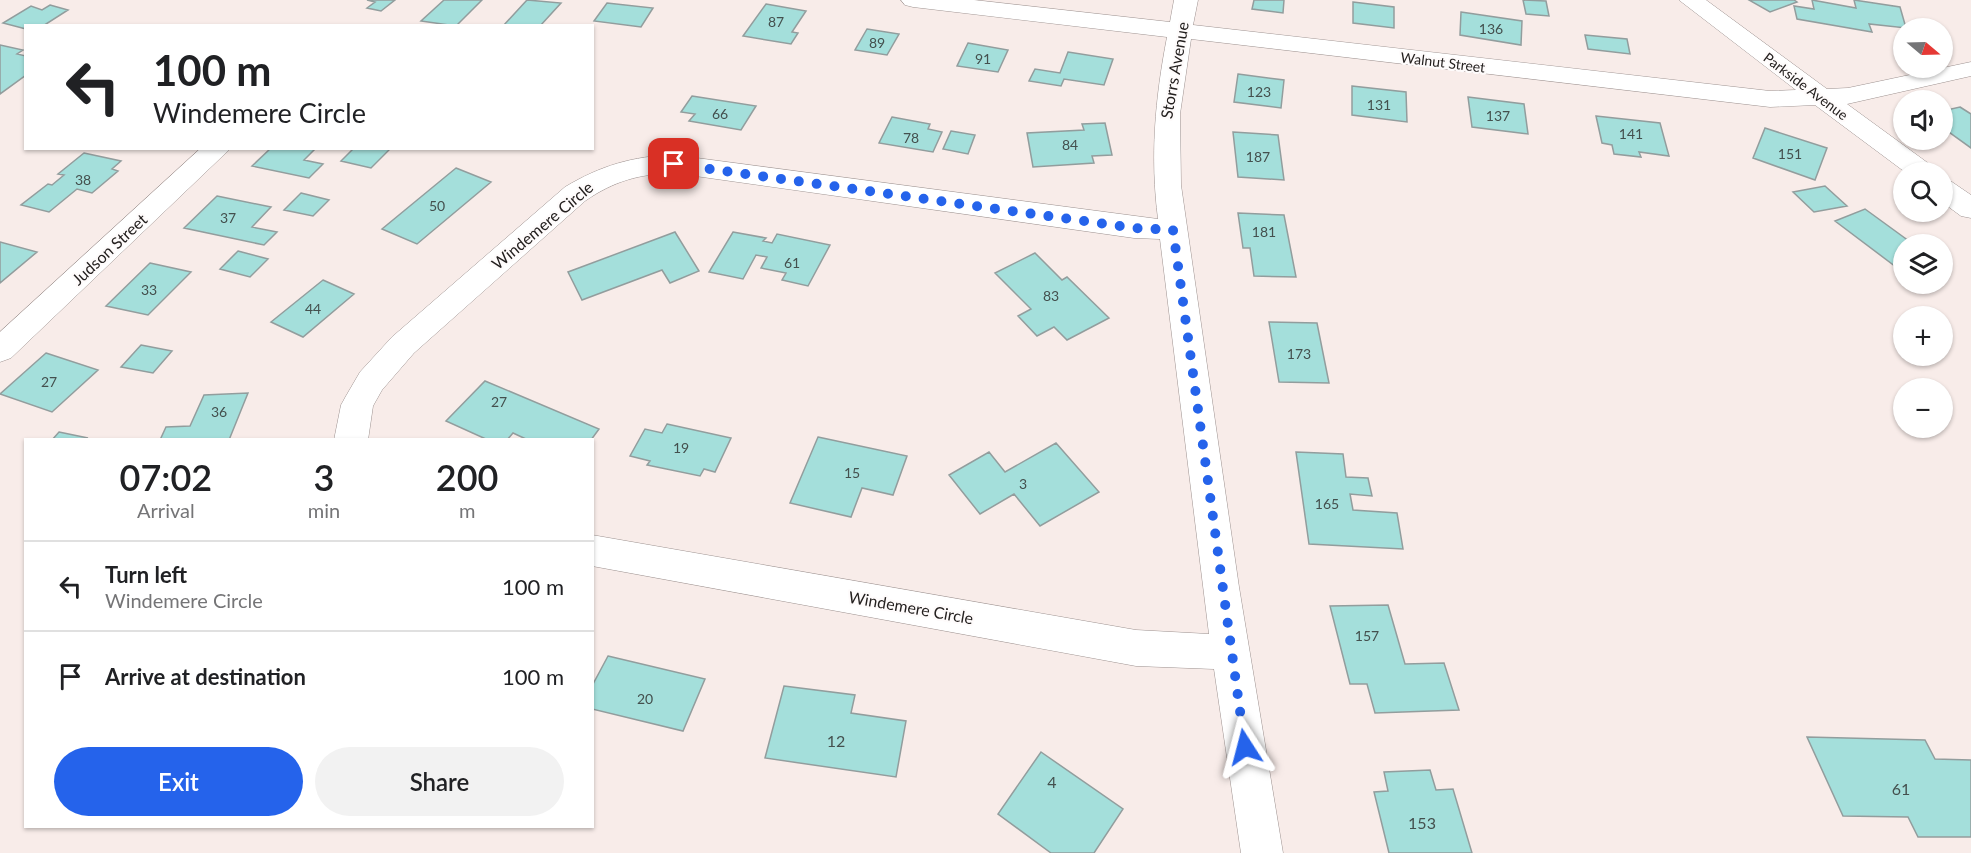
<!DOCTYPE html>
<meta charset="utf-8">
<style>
:root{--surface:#fff;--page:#f2f2f2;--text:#202124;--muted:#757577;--line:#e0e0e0;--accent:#2563eb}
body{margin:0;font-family:Lato,sans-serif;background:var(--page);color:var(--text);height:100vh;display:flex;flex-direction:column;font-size:22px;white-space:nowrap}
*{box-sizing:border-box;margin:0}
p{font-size:20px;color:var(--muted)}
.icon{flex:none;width:33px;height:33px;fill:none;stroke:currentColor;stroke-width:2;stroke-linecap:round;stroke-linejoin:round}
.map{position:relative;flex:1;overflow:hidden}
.sheet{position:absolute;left:24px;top:438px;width:570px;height:390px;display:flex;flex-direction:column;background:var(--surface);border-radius:0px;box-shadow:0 2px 4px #0004}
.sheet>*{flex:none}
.guide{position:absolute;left:24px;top:24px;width:570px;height:126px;border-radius:0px;box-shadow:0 2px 4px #0004;background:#fff;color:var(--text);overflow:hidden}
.needle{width:39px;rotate:109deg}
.tools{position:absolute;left:1893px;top:18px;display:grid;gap:12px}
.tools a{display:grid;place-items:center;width:60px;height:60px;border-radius:50%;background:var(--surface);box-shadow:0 2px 4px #0004;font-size:30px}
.pin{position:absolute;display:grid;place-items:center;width:51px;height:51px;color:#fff;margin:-26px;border-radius:12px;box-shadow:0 3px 9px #0006}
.me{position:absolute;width:66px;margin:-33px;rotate:351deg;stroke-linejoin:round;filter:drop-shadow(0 0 4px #0008)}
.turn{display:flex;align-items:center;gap:21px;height:126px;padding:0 30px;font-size:27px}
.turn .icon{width:78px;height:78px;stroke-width:2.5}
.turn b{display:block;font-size:42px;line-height:51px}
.eta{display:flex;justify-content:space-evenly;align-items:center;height:102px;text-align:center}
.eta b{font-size:36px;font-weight:600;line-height:42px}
.primary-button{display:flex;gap:12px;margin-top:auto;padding:12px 30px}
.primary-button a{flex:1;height:69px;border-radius:36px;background:var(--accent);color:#fff;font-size:24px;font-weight:600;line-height:69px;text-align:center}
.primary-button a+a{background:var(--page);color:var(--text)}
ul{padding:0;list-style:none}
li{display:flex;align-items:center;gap:18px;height:90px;padding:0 30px;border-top:2px solid var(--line)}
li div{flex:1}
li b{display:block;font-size:22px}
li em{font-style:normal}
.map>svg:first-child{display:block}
.building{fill:#a4dfdb;stroke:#929d9d;stroke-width:1.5}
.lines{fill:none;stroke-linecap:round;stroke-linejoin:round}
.minor-casing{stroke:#9d9290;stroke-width:1}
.minor{fill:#fff;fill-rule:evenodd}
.route{stroke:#2563eb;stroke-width:10;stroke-dasharray:0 18}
.labels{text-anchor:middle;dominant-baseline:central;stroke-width:4.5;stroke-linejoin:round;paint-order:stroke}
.number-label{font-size:14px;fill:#44504e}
.far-street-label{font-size:14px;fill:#24201f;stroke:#fefbfb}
.street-label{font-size:16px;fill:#24201f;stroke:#fefbfb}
.near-number-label{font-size:16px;fill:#44504e}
</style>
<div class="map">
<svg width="1971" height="853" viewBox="0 0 1971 853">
<rect width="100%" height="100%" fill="#f8ece9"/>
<path class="building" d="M367,0H395L381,11L367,8L375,2Z
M444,0H482L456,26L421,21Z
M527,0L561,3L540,26H503Z
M1254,0H1284L1283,13L1252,9Z
M1523,0L1546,1L1549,16L1526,14Z
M1749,0H1794L1797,2L1770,12Z
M1812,0L1856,8L1854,0L1900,7L1906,28L1869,24L1872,32L1797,19L1794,6L1814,9Z
M1353,2L1394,7V28L1353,23Z
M607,3L653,8L641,27L594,21Z
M766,4L806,11L792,32L798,33L791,44L743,36Z
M50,5L68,10L43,26H26V29L3,23L31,6L42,10Z
M1461,12L1522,21L1521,45L1460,35Z
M867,29L899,34L887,55L855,50Z
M1585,35L1627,39L1630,54L1588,49Z
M968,43L1008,50L998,72L957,66Z
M0,45L23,50L17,54L26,56V75L0,94Z
M1068,52L1113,59L1104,85L1064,79L1061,86L1029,81L1035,69L1060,73Z
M1238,74L1284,80L1281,108L1234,102Z
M1352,86L1406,92L1407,122L1352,115Z
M692,96L756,106L741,130L689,121L695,114L681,112Z
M1468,97L1524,104L1528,134L1472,127Z
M1960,107L1971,114V148L1942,127V111Z
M1596,116L1660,123L1669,156L1639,152L1641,157L1614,154L1612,145L1602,143Z
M892,117L930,124L928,129L942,132L933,152L879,143Z
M1105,123L1112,155L1092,156L1094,163L1033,167L1027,133L1084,130L1082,124Z
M1765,128L1827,148L1815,180L1753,158Z
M951,131L975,135L968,154L943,149Z
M1233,132L1278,135L1284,180L1238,177Z
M271,148H316L304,160L323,164L309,178L252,166Z
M354,148H386L390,149L371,168L341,161Z
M84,153L121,161L112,169L118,171L92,193L77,189L49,212L21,205L48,184L52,185L64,175L58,174Z
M456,168L491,182L417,244L382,229Z
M1825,186L1847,206L1814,212L1793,192Z
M301,193L329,200L313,216L284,210Z
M217,196L271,207L252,227L277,232L264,245L184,228Z
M1865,209L1913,244H1904V273L1835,221Z
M1238,213L1284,215L1296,277L1254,276L1250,248H1243Z
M675,232L699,271L670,283L662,270L582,300L568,272Z
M733,232L766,238L763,241L772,243L777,234L830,245L808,286L782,280L786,273L761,268L767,257L756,255L743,279L709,272Z
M0,242L37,252L0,283Z
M238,251L268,259L250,277L220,269Z
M1035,253L1062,280L1067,277L1109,318L1067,340L1054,327L1037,336L1018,316L1031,309L995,273Z
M150,263L191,272L148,315L106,306Z
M323,280L354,294L303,337L271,322Z
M1269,322L1317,323L1329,383L1279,382Z
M141,345L172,351L153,373L121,367Z
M46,353L98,370L52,412L0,394Z
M485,381L599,429L591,440H528L513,433L507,440H488L446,421Z
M248,393L229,440H160L166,427L190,426L204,395Z
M667,424L731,438L715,472L704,469L700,476L647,465L650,461L630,456L645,429L662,433Z
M59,432L88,438L52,440Z
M818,437L907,456L893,495L862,488L851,517L790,503Z
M1056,443L1099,492L1040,526L1014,494L980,514L949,475L989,452L1005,472Z
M1296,452L1343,454L1346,477L1368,478L1372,496L1350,494L1353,510L1397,513L1403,549L1309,544Z
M1388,605L1405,664L1444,663L1459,710L1375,713L1367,684H1350L1330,606Z
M608,656L705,679L683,731L592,709V686Z
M784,686L855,695L851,713L906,721L896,777L765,758Z
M1807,737L1925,740L1935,759L1971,760V837H1918L1908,817L1843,816Z
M1041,752L1123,809L1094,853H1051L998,814Z
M1430,770L1436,790L1453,789L1472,853H1389L1374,792L1388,791L1384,772Z"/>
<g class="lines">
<g class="minor-casing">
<path id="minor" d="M901,0H974L1170,22L1174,0H1198L1193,25L1770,91L1796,90L1679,0H1706L1827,89L1848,88L1971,62V76L1847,104L1932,166L1936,172H1905L1815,105L1770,107L1191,39L1180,114L1181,185L1239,587L1283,853H1241L1214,669L1136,666L592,566V535L1136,630L1209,634L1160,239L1134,238L674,173C639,174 614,181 585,201L414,353L382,390L373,406L368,440H334L341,405L346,396L360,372L392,337L565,187C600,166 633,156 674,155L1158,219C1150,157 1155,99 1167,37L913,7L905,5Z
M201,148H231L11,358L0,362V332Z
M1942,179L1952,182L1971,195V218L1961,216L1942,202Z"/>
</g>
<use href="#minor" class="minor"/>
</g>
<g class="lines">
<path class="route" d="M674,164L1134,228L1173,230L1245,747"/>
</g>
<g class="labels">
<g class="number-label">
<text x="776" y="21">87</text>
<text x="1491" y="28">136</text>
<text x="877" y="42">89</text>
<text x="983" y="58">91</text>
<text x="1259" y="91">123</text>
<text x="1379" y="104">131</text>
<text x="720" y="113">66</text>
<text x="1498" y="115">137</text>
<text x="1631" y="133">141</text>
<text x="911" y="137">78</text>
<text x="1070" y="144">84</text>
<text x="1790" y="153">151</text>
<text x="1258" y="156">187</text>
<text x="83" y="179">38</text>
<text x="437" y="205">50</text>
<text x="228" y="217">37</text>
<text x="1264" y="231">181</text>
<text x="792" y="262">61</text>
<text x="149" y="289">33</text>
<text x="1051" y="295">83</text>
<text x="313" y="308">44</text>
<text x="1299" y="353">173</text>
<text x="49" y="381">27</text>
<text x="499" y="401">27</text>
<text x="219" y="411">36</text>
<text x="681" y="447">19</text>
<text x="852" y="472">15</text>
<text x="1023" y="483">3</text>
<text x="1327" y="503">165</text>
<text x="1367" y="635">157</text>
<text x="645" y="698">20</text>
</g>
<g class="far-street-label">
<text transform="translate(1443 62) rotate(7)">Walnut Street</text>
<text transform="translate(1806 86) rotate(37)">Parkside Avenue</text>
</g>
<g class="street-label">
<text transform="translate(1174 70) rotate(-80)">Storrs Avenue</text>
<text transform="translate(542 225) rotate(-40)">Windemere Circle</text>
<text transform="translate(109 249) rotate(-43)">Judson Street</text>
<text transform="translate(911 607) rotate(10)">Windemere Circle</text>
</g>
<g class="near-number-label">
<text x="836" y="740">12</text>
<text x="1052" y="781">4</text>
<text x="1901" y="788">61</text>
<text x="1422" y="822">153</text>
</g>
</g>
</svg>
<div class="tools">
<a><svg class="needle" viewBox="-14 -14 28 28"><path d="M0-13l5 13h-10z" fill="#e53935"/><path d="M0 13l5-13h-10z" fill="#757577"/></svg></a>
<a><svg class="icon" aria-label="sound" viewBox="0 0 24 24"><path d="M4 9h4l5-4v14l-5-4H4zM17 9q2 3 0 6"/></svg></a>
<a><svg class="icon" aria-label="search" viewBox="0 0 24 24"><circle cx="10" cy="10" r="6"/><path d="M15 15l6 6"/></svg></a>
<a><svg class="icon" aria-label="layers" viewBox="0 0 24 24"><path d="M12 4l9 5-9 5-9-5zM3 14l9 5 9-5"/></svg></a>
<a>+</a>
<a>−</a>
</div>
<div class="pin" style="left:674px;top:164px;background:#d93025"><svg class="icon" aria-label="arrive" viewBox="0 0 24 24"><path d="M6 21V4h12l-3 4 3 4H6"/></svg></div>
<svg class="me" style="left:1245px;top:747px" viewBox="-20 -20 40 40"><path d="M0-17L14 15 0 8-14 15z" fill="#2563eb" stroke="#fff" stroke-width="4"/></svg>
<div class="guide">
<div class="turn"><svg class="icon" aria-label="left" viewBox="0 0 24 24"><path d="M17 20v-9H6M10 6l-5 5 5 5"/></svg><div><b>100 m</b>Windemere Circle</div></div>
</div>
<section class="sheet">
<div class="eta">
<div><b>07:02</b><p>Arrival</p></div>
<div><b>3</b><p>min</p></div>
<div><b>200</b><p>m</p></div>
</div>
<ul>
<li><svg class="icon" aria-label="left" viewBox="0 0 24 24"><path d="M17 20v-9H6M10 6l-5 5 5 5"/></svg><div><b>Turn left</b><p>Windemere Circle</p></div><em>100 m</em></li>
<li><svg class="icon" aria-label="arrive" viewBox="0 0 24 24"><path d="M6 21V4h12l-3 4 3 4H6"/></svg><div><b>Arrive at destination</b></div><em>100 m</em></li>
</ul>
<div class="primary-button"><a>Exit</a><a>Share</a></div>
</section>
</div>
